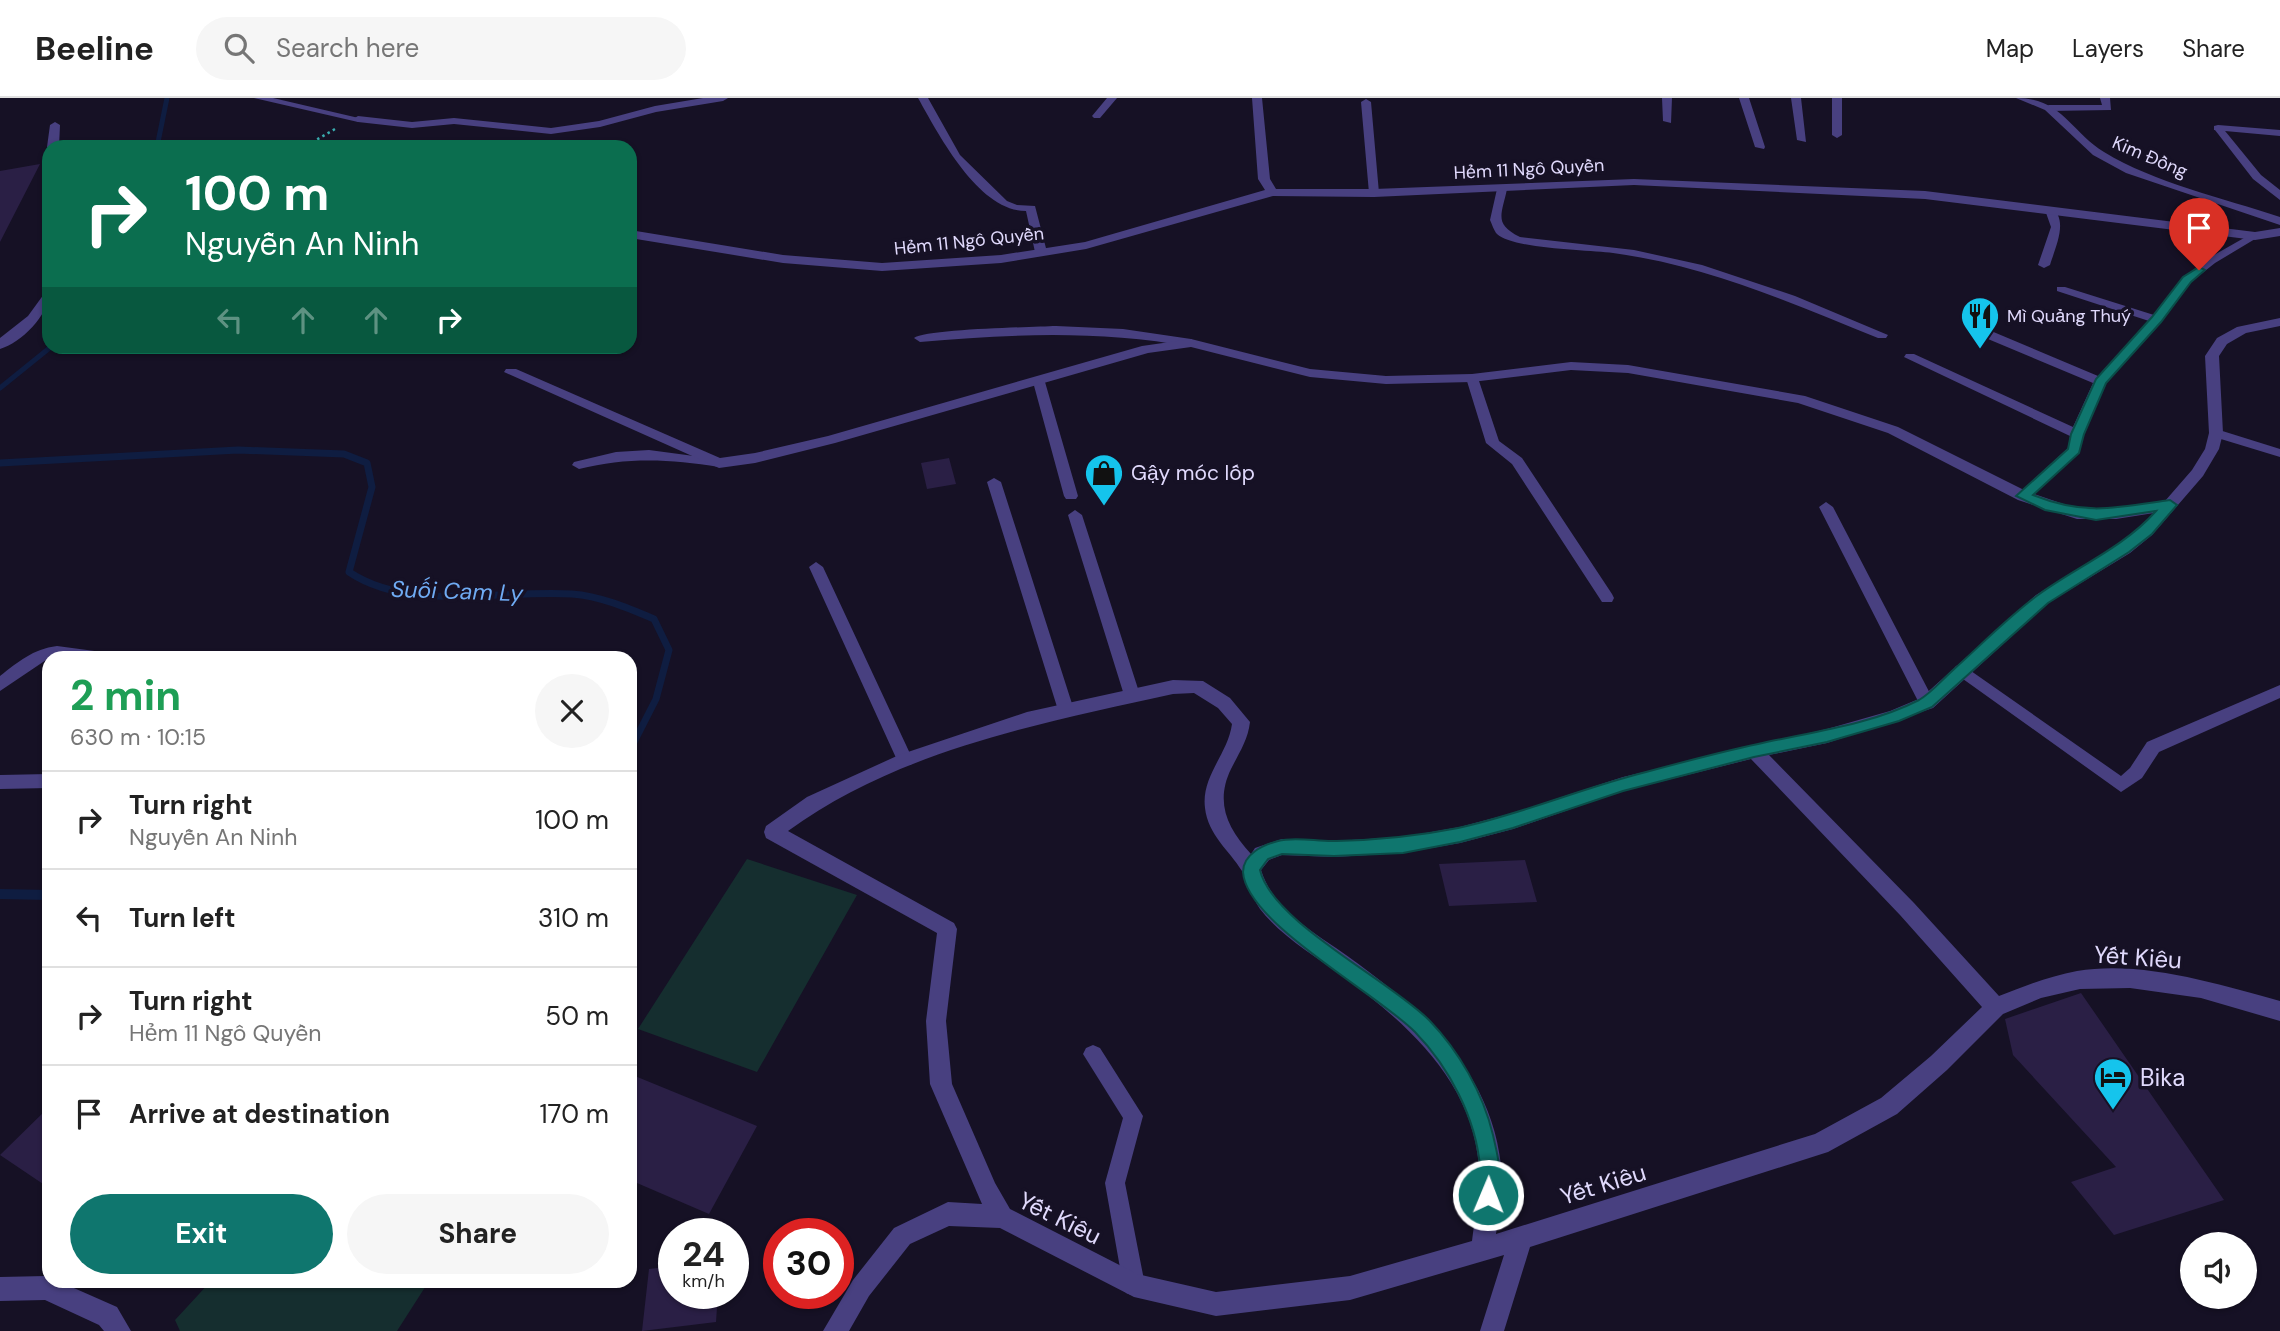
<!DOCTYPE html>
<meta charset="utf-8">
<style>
:root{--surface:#fff;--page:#f6f6f6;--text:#222;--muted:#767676;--line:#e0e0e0;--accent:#0f766e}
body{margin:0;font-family:"DM Sans",sans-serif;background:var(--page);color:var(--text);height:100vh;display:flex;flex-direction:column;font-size:26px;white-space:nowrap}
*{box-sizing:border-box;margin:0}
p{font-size:23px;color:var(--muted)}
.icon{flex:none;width:38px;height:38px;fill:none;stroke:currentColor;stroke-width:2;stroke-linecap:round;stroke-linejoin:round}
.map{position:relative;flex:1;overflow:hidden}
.side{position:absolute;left:42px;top:553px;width:595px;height:637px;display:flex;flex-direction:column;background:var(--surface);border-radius:21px;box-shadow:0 2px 5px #0004}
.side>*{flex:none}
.hud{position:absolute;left:42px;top:42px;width:595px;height:214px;border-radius:21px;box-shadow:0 2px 5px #0004;background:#0b6e4f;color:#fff;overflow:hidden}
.fabs{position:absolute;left:2180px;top:1134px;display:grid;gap:14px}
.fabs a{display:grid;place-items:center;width:77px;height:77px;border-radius:50%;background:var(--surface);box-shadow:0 2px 5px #0004;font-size:35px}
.speed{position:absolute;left:658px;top:1120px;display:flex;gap:14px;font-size:35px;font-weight:700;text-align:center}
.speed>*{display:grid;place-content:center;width:91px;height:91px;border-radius:50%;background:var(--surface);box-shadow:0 2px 5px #0004;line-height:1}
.speed small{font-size:18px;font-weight:400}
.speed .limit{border:10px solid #d22;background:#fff;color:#111}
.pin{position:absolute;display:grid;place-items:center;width:60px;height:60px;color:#fff;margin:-72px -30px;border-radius:50% 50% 50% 0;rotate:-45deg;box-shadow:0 0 7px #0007}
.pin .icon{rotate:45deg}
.me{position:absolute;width:77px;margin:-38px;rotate:1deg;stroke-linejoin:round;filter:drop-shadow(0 0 5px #0008)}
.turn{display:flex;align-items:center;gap:24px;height:147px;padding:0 28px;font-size:32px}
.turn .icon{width:91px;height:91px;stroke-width:2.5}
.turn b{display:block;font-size:49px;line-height:60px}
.lanes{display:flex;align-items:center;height:66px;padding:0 28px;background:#0003;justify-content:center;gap:35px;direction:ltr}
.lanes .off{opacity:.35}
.round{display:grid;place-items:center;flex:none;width:74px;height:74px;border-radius:37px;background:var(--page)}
.headline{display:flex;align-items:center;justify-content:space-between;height:119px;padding:0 28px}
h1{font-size:42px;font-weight:700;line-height:52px;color:#1e9e55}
.button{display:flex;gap:14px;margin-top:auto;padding:14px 28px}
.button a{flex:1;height:80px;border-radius:42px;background:var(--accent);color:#fff;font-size:28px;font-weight:700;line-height:80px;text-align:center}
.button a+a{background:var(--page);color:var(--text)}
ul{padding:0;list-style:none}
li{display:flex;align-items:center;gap:21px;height:98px;padding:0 28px;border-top:2px solid var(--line)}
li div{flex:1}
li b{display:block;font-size:26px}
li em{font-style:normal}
header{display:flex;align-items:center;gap:42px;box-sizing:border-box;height:98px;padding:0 35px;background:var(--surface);border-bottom:2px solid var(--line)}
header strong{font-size:33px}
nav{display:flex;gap:38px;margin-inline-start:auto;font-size:24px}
.search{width:490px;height:63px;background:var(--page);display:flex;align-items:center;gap:18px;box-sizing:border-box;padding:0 24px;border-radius:38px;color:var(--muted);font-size:26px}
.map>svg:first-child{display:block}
.green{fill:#152e2f}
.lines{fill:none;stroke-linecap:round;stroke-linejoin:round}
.stream-far2{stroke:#0f1d41;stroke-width:5}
.stream-far1{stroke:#0f1d41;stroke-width:7}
.stream{stroke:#0f1d41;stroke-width:10}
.building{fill:#2a1f45}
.path{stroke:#3aacaf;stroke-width:2.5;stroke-dasharray:2.5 3.5;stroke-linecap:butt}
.lane{fill:#484080;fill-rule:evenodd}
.street{fill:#484080;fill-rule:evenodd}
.route{fill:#0f766e;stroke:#0a4d48;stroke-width:2}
.labels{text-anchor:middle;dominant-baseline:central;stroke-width:7;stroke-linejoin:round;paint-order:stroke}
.far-street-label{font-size:18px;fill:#e0d9fc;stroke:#161125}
.far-poi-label{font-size:18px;fill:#e0d9fc;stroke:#161125;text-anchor:start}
.poi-label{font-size:21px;fill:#e0d9fc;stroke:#161125;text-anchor:start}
.water-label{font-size:23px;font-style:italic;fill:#6fabf3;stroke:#161125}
.near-street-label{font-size:24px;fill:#e0d9fc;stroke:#161125}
.near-poi-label{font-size:24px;fill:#e0d9fc;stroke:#161125;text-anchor:start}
</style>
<header>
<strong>Beeline</strong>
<div class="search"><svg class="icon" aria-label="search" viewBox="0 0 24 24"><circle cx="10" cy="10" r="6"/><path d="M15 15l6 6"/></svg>Search here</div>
<nav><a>Map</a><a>Layers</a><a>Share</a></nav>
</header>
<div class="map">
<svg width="2280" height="1233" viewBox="0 0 2280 1233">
<rect width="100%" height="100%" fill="#161125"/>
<path class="green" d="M747,761L857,797L757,974L638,931Z
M211,1183H429L397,1233H180L175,1222Z"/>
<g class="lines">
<path class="stream-far2" d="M157,49L167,0
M0,290L52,248"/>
<path class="stream-far1" d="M0,365L238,352L344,356L367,365L372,389L349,474C410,515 502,491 572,496C600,498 628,510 654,521L669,552L656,601L630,652"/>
<path class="stream" d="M0,796L49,797"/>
</g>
<path class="building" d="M40,66L0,144V73Z
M949,360L956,386L927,391L921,365Z
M1525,762L1537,804L1449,808L1439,766Z
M2081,895L2224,1102L2114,1137L2071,1084L2116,1069L2013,957L2005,921Z
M630,976L757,1028L709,1116L630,1082Z
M49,1009V1090L0,1057Z
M674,1168V1195H718L716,1224L642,1233L649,1171Z"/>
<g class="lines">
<path class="path" d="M324,49L316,42L335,31"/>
<path class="lane" d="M254,0H273L363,21L358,24Z
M918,0H928L960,57L1007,103L1017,107L1035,108L1047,154L1045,156L1035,154L1026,113C978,113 939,37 918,0Z
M1107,0H1117L1100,20H1094L1092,18Z
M1662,0H1672L1671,25L1663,23Z
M1739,0H1749L1765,49L1764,51L1755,49Z
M1791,0H1801L1806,44L1797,42Z
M1832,0H1842V37L1837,40L1832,37Z
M2100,0H2110L2111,12L2049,13L2044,10L2049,7H2102Z
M1366,1L1371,4L1379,95L1374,98L1369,95L1361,4Z
M2215,28H2221L2261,77L2280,92V102L2253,81L2215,32Z
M1502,88L1507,91C1502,116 1493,126 1520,139L1634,152L1702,167L1795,198L1888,237L1886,240H1878C1792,205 1705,167 1613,155C1589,152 1513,151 1497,136C1494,133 1492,126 1490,122L1497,91Z
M2050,109C2070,120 2055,150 2050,167L2044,170L2038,167L2051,129L2045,112Z
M2251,136L2260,138L2215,165L2191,184L2161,224L2106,284L2083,336L2079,355L2028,401H2018L2016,398L2068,350L2070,338L1904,259L1906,256H1914L2073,329L2093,285L1976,236V230H1984L2098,278L2149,223L2057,193V189H2065L2154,217L2183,180L2207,161Z
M1056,228L1123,231L1191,241L1197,245L1191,249C1100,232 1011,236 920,244L914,240C926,231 1033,229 1056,228Z
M1472,276L1478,280L1499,343L1522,360L1612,496L1614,500L1612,504H1602L1512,366L1486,345L1466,280Z
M1039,280L1045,284L1078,398L1076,401H1066L1064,398L1033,284Z
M2216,331L2280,351V359L2211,338V332Z
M649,352L724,362L726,365L719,369C670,361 627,359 579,371L572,367L574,364L616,354Z
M994,380L1001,384L1074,612L1072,616H1060L1058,612L987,384Z
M1826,404L1833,409L1935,605L1933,609H1921L1919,605L1819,409Z
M1075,412L1082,417L1140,597L1132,603L1124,597L1068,417Z
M816,464L823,469L913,662L911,667H899L897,662L809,469Z
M57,548L102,554L110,560H49L0,593V578C18,564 33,551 57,548Z
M1961,566L2121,678L2130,670L2147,644L2280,587V600L2159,654L2142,680L2121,694L1956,576L1953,572L1956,568Z
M49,676V690L0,691V677Z
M1093,947L1100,950L1143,1018L1125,1085L1145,1187L1142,1195L1134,1198L1126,1195L1123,1187L1105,1085L1123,1020L1083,956L1086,950Z"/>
<path class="street" d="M703,0H728L723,3L656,14L600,29L551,36L454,26L412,30L358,24L353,21L358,18L412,24L454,20L551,30L599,23L655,8Z
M1252,0H1262L1270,81L1276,91H1374L1634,81L1925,93L2255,134L2280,130V138L2255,142L1925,101L1634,87L1374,99L1273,98L1086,151L1001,165L882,173L783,165L630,140V132L783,157L882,165L1001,157L1085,144L1265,92L1258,81Z
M2016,0C2062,0 2070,33 2104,54C2155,85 2223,100 2280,119V127L2126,75L2093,57L2045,12Z
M55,24L60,27L59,49H49V51L47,49L50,27Z
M2218,27L2280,32V38L2214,32V28Z
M49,195C49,217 21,245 0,251V240L28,218L44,196Z
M2280,220V228L2246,235L2227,246L2219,258L2223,335L2219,351L2203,378L2152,437L2130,455L2048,505L1933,610L1827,645L1769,657L1914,805L1999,898C2025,888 2050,878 2077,873C2142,862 2218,886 2280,903V923L2201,900L2130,890L2080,891L2041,900L2003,916L1947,972L1897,1016L1828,1054L1530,1149L1504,1233H1480L1504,1157L1350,1202L1216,1218L1134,1199L1000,1130L949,1128L910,1146L869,1198L849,1233H823L853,1182L894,1130L948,1104L982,1106L930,986L926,923L937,835L766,740L764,734L766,728L807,699L899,657L1027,614L1173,582L1203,583L1230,600L1250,624C1248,642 1239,655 1231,671C1215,704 1227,730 1251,756L1255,750L1282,741L1334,743L1403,739L1460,729L1513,715L1623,679L1827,631L1890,613L1921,600L2036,497L2118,447L2142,429L2154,415L2116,421H2077L2018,402L1888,335L1798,305L1628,275L1571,272L1472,284L1386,286L1310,279L1191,249L1148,255L835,345L755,365L719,370L504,274L506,271H516L720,360L755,355L828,338L1142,248L1191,241L1310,271L1386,278L1472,276L1571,264L1628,267L1805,298L1898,329L2028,394L2078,411H2116L2165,403L2192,372L2205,351L2209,335L2205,258L2217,240L2237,229ZM1194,595L1218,610L1232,626C1228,656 1201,678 1205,710C1208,737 1229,752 1242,773C1249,785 1252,799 1260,811C1282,839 1314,857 1342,878C1406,924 1474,984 1479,1070C1480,1094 1475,1119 1472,1143L1350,1178L1216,1194L1137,1176L1010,1111L995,1085L952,986L946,923L957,831L954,825L788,733C899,652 1042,625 1173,596ZM1751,661L1900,817L1982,909L1931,958L1881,1000L1815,1036L1496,1136C1499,1114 1503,1090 1501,1067C1490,967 1413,904 1336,850C1307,830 1272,808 1261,772L1269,762L1282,757L1334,759L1403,755L1460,745L1513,731L1623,693Z
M46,1178L49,1183H58L117,1209L131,1233H104L99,1227L45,1202L0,1203V1179Z"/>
</g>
<path class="route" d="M2199,169L2205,172L2191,184L2161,224L2106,285L2084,336L2079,355L2033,397C2086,418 2115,410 2170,402L2177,407L2152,436L2129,454L2048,505L1932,609L1899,623L1827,644L1754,659L1623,693L1513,730L1460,744L1403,755L1334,758L1282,756L1268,761L1260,772C1272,824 1388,881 1429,922C1459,953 1483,995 1493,1037C1498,1060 1505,1082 1495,1105L1488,1108L1480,1105C1475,1093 1481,1082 1480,1069C1476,1020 1449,969 1415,934C1378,896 1246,825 1243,774C1243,756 1263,747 1278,743C1296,738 1318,744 1336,743C1377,742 1418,738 1458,730C1522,716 1582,690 1646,674C1683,664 1720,654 1758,646C1811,634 1870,627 1919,602C1931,595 1941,583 1952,573C1980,548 2008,519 2038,497C2078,468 2123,450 2156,413L2096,422L2045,412L2016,398L2068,351L2071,336L2096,281L2152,219L2183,179Z"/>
<defs>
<g id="restaurant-pin" transform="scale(2.0125)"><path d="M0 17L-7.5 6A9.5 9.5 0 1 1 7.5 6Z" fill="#15c4ec" stroke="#161125"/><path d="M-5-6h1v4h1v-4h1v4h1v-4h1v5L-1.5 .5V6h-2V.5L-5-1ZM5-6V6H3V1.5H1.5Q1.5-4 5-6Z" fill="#111"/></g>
<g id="shop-pin" transform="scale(2.0125)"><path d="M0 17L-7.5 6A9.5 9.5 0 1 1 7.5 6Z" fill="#15c4ec" stroke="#161125"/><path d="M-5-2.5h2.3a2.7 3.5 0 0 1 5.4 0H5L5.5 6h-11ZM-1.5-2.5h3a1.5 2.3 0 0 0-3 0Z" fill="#111"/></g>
<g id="hotel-pin" transform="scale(2.0125)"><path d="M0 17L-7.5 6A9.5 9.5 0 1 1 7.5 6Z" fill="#15c4ec" stroke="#161125"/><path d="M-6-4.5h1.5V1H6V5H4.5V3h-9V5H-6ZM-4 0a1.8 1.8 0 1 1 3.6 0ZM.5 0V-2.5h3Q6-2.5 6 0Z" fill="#111"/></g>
</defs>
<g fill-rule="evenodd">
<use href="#restaurant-pin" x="1980" y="218"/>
<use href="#shop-pin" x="1104" y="375"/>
<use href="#hotel-pin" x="2113" y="979"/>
</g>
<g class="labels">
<g class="far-street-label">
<text transform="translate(2150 59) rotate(23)">Kim Đồng</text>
<text transform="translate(1529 71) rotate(-3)">Hẻm 11 Ngô Quyền</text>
<text transform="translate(969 143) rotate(-6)">Hẻm 11 Ngô Quyền</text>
</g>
<g class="far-poi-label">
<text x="2007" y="218">Mì Quảng Thuý</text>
</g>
<g class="poi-label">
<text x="1131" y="375">Gậy móc lốp</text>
</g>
<g class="water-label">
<text transform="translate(457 493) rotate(2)">Suối Cam Ly</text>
</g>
<g class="near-street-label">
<text transform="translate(2138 859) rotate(4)">Yết Kiêu</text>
<text transform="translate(1603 1086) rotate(-17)">Yết Kiêu</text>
<text transform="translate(1060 1120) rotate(26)">Yết Kiêu</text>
</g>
<g class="near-poi-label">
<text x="2140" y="979">Bika</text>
</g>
</g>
</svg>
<div class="fabs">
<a><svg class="icon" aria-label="sound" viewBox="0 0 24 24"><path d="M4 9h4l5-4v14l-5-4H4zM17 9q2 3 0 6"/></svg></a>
</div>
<div class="speed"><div>24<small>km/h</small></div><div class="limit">30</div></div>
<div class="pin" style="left:2199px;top:172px;background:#d93025"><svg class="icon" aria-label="arrive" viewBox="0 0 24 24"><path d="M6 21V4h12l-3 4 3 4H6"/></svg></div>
<svg class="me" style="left:1488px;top:1097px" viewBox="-20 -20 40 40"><circle r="17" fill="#0f766e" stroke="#fff" stroke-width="3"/><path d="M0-11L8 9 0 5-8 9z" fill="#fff"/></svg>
<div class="hud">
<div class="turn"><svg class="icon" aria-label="right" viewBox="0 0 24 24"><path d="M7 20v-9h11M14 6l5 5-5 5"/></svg><div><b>100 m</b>Nguyễn An Ninh</div></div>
<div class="lanes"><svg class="icon off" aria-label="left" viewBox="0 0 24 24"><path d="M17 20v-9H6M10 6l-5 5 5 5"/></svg><svg class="icon off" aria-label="ahead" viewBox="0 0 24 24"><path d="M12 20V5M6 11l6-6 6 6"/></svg><svg class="icon off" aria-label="ahead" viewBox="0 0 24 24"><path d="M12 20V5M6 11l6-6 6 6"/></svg><svg class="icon" aria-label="right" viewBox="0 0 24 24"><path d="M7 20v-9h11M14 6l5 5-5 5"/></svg></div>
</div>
<section class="side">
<div class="headline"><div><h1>2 min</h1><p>630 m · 10:15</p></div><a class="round"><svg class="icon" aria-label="close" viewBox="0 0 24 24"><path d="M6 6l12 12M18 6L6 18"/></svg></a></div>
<ul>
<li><svg class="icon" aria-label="right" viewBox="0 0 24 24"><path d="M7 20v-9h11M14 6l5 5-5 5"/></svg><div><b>Turn right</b><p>Nguyễn An Ninh</p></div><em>100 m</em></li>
<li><svg class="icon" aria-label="left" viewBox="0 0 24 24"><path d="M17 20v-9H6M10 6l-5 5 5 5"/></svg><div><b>Turn left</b></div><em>310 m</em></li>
<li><svg class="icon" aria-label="right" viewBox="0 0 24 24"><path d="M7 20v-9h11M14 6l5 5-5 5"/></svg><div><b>Turn right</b><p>Hẻm 11 Ngô Quyền</p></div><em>50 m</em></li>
<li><svg class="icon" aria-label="arrive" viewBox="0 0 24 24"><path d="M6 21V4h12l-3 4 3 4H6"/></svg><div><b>Arrive at destination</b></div><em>170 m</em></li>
</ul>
<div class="button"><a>Exit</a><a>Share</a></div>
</section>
</div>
